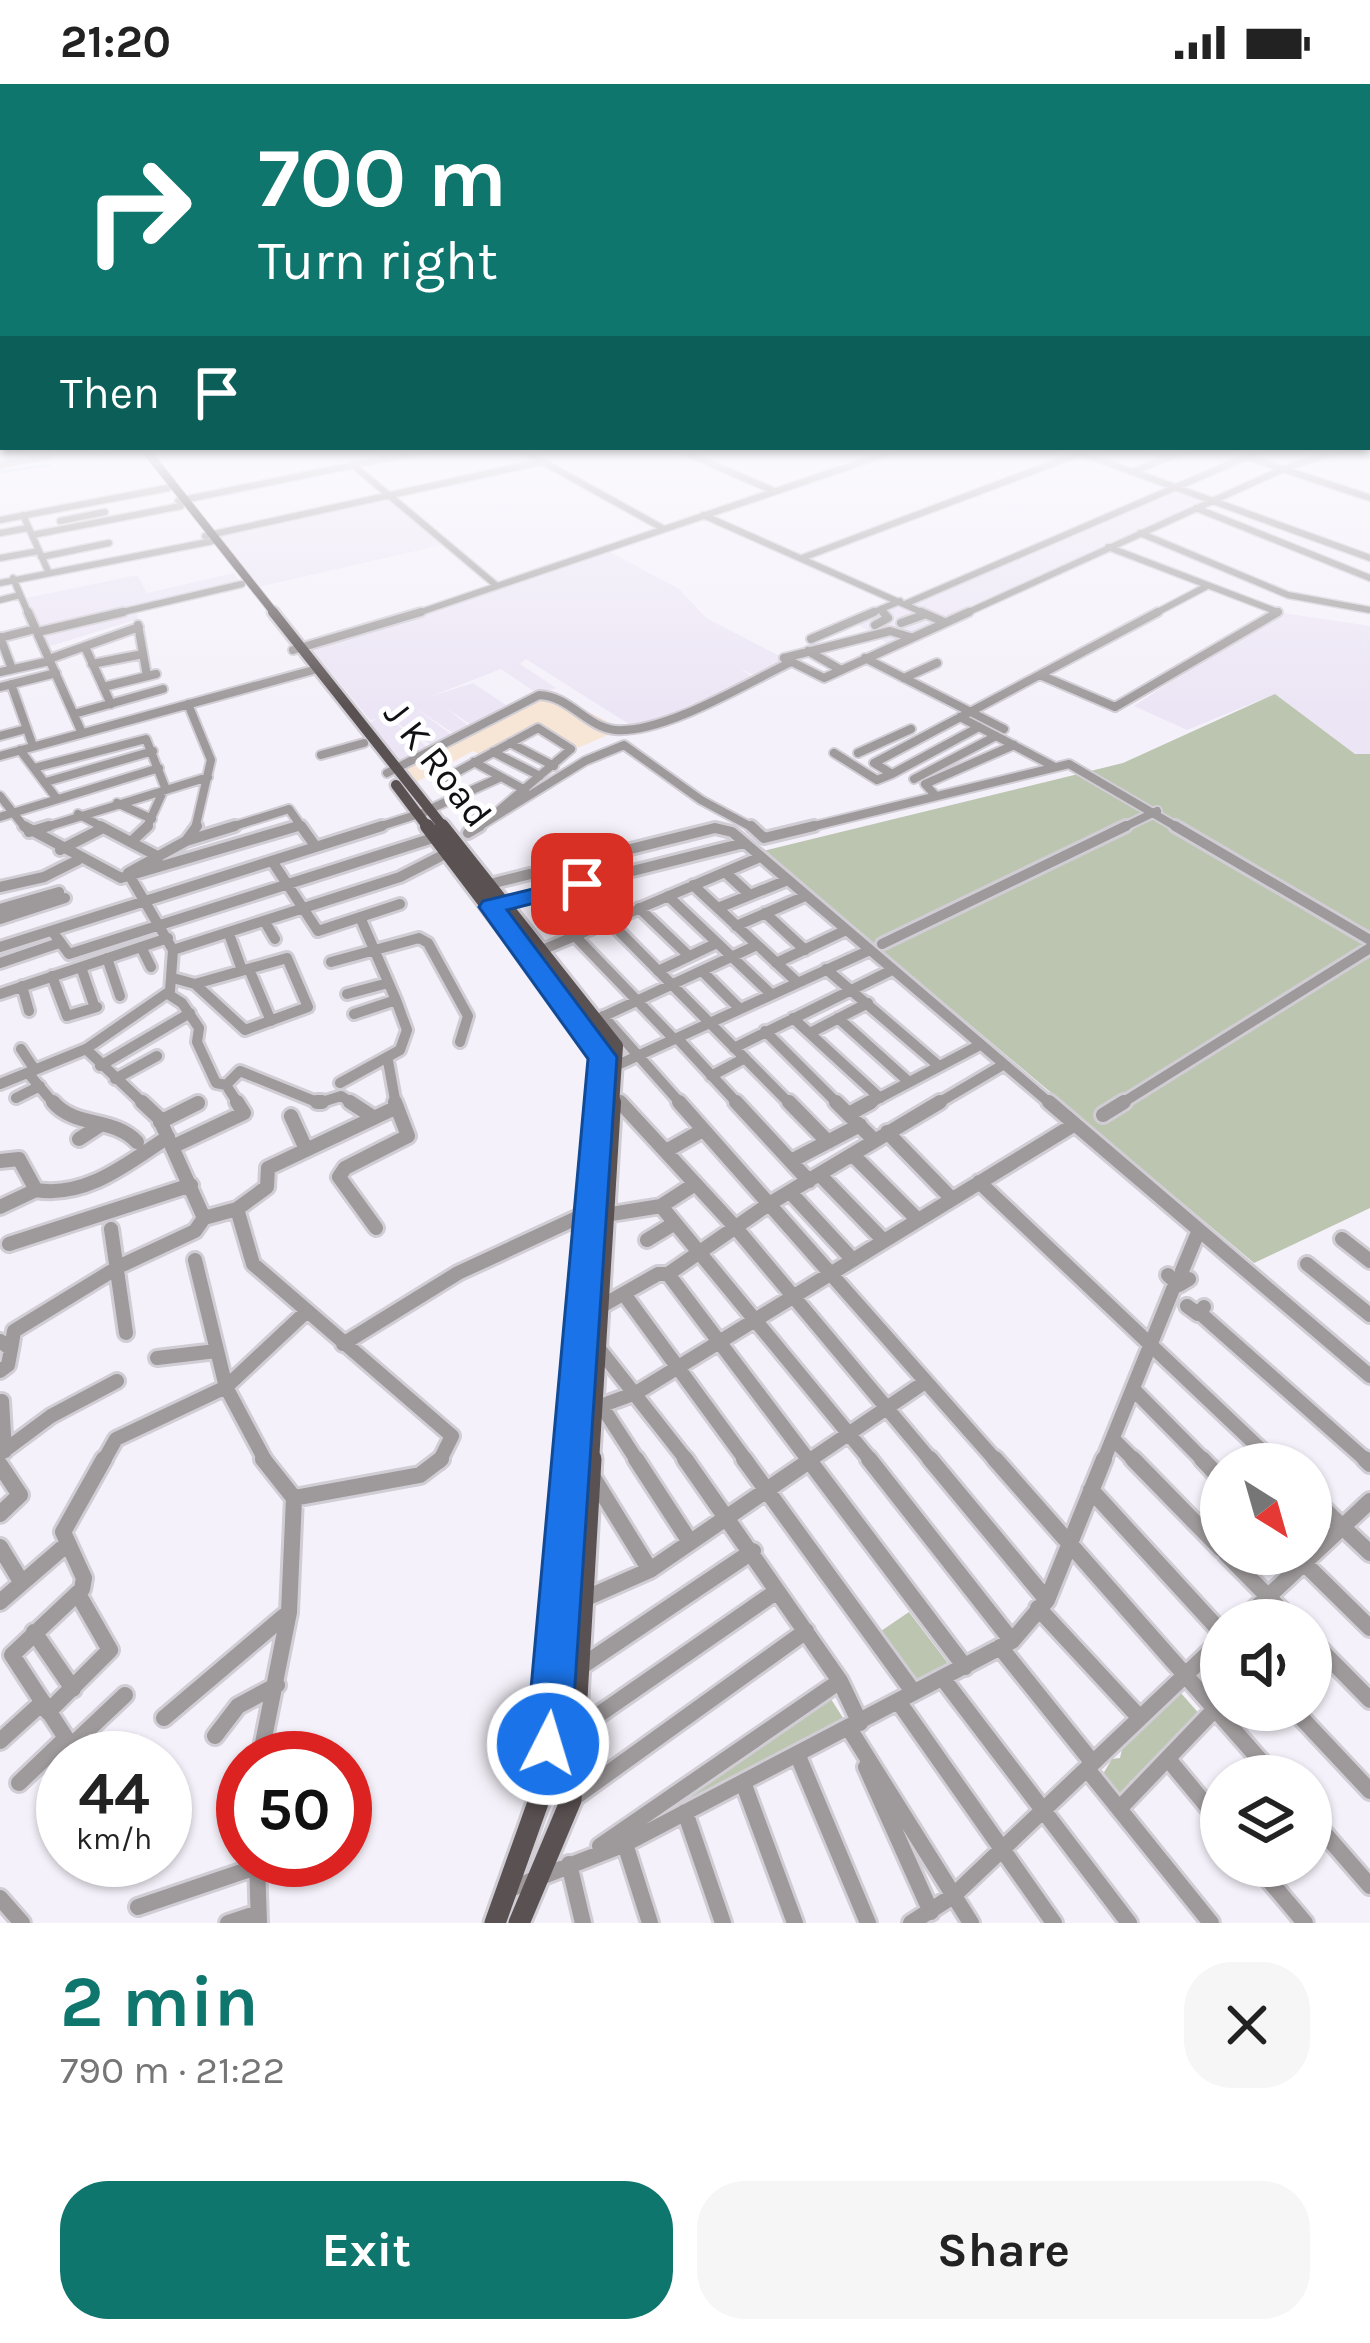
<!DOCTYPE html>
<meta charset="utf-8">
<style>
:root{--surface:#fff;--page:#f6f6f6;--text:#222;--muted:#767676;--accent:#0f766e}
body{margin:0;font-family:Karla,sans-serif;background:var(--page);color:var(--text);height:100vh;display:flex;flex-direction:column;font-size:45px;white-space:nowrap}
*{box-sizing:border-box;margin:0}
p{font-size:39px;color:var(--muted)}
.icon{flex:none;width:66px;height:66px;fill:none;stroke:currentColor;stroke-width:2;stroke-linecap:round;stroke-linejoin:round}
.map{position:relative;height:1839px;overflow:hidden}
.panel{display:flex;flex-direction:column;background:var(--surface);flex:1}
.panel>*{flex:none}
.top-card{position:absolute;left:0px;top:0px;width:1371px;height:366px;box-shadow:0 3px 9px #0004;background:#0f766e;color:#fff;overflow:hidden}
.needle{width:78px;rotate:143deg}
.tools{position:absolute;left:1200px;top:1359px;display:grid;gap:24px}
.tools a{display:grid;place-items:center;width:132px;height:132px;border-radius:50%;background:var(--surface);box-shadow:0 3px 9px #0004;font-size:60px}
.speed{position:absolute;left:36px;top:1647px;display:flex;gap:24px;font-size:60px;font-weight:700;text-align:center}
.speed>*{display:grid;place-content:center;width:156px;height:156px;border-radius:50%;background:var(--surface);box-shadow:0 3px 9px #0004;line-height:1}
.speed small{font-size:30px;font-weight:400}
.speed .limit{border:18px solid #d22;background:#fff;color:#111}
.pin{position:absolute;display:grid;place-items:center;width:102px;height:102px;color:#fff;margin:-51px;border-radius:24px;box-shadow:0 6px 18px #0006}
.me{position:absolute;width:132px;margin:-66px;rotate:5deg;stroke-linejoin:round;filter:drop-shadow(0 0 9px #0008)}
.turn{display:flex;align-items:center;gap:42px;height:252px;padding:0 60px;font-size:54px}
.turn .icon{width:156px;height:156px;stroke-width:2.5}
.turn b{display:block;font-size:84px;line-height:102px}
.then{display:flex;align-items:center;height:114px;padding:0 60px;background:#0003;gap:24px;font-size:45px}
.round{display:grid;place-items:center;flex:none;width:126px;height:126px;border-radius:48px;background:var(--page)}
.overview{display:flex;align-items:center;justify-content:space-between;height:204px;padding:0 60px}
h1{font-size:72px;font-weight:700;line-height:90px;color:var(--accent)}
.button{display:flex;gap:24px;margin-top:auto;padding:24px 60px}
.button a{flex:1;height:138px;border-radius:48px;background:var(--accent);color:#fff;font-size:48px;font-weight:700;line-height:138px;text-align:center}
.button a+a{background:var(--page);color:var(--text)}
.status{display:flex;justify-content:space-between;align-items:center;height:84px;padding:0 60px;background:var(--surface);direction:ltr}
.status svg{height:33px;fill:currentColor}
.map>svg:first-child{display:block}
.commercial{fill:#f7e6d5}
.built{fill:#ece5f5}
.green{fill:#bbc5b0}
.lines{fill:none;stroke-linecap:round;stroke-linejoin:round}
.stream{stroke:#b7d8e9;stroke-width:3}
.minor-far4-casing{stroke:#d1cdd5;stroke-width:9}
.minor-far3-casing{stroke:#d1cdd5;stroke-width:12}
.minor-far2-casing{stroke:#d1cdd5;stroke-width:16}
.minor-far1-casing{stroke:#d1cdd5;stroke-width:20}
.minor-casing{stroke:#d1cdd5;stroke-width:22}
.major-far4-casing{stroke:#d1cdd5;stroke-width:10}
.major-far3-casing{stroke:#d1cdd5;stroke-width:15}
.major-far2-casing{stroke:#d1cdd5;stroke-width:20}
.major-far1-casing{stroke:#d1cdd5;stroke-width:22}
.major-casing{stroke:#d1cdd5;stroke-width:27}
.minor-far4{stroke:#9e999a;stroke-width:6}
.minor-far3{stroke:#9e999a;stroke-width:8}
.minor-far2{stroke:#9e999a;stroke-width:10}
.minor-far1{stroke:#9e999a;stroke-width:14}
.minor{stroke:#9e999a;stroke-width:16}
.major-far4{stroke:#5a5152;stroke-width:8}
.major-far3{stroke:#5a5152;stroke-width:10}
.major-far2{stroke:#5a5152;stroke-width:14}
.major-far1{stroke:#5a5152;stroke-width:16}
.major{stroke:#5a5152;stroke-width:21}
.route{fill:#1a73e8;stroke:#114b97;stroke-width:3}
.labels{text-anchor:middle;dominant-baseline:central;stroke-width:10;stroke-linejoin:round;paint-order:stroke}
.street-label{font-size:39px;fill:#111013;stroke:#fff}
</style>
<div class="status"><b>21:20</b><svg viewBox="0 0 49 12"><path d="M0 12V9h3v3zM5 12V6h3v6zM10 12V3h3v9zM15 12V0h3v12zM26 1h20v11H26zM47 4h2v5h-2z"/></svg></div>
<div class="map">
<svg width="1370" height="1839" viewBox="0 0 1370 1839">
<rect width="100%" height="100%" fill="#f5f1fa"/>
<path class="commercial" d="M548,607L622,645L575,665L538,644L484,673L473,667L409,702L396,686Z"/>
<path class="built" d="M1174,402L1214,415L891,562L856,539Z
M388,411L446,460L254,504L212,450Z
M604,465L679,505L706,534L791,578L758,593L739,584L755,594L635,644L526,575L520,580L556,604L538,610L501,585L429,613L473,599L509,623L473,642L446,624L471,644L456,651L414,623L453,652L433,662L384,631L429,664L399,680L370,639L376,635L370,636L309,561Z
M234,489L242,500L136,526L138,535L44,564L22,515L137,491L147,509Z
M1276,528L1370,542V670H1355L1275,610L1187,646L1134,622Z"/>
<path class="green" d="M1275,610L1355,670H1370V1124L1254,1179L763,767L1123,679Z
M909,1528L950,1582L914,1596L881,1547Z
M1180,1608L1202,1633L1143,1694L1130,1697L1128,1708L1118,1710L1103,1690L1112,1675L1120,1674L1122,1665Z
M829,1612L845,1637L632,1746Z"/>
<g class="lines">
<path class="stream" d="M0,388L49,381"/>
<g class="minor-far4-casing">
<path id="minor-far4" d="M89,364L97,369L117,364
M518,364L664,445
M675,364L774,407
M1067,364L1370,474
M1140,364L1169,374
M1244,372L1370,414
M0,381L48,372L44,364
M353,381L497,502
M1132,388L1193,364
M178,417L437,364
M1196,424L1370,494
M23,431L48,487
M703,431L928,531
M0,436L168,404
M60,437L105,428
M0,449L28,444
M1140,449L1288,511L1370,526
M32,451L181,422
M205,452L540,378
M1108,463L1278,528L1273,531
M41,473L109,459
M0,474L39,467
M802,474L1081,369
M13,494L29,531
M0,499L213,457
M0,516L20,511
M905,520L1267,364
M881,525L886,531
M110,531L242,500
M412,531L903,364
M867,531L900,517
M962,531L1283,385L1347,364
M1152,531L1207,502"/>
</g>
<g class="minor-far3-casing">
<path id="minor-far3" d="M28,528L82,649
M921,528L944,538
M901,539L926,530
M138,541L147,592
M875,541L888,534L883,528
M38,548L123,528
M0,553L12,585
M0,554L35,545
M811,555L874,528
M85,563L111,620
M293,566L421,528
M808,567L841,586
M784,574L824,594L969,528
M784,574L890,547L910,553
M865,574L1004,645
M49,575L139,543
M92,580L143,570
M0,588L50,577
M1040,591L1115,623L1278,528
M904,594L937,579
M11,600L33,662
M0,603L56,589
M103,603L156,590
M188,620L211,676L195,745
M74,630L163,605
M960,633L1053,682
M979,643L892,690L874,679L1158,528
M0,652L26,645
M510,659L554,682
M20,666L57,715
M493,668L540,692
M834,669L877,696L892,690
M858,669L911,645
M321,671L364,659
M0,672L317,585
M474,678L525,706
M34,684L146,655L165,703L146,745
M387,689L539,611C570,612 586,643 615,646C664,650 747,599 791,578
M914,695L996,652
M46,698L153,667
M0,712L26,745
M936,712L925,700L1014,661
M117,719L152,735
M428,726L501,693
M78,730L106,745
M0,733L159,684
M480,740L444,695L538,644L571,665L496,729
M40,745L208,693
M225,745L289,725L303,745
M288,745L301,741
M372,745L425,728
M475,745L585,677L624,661L701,716L755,745
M712,745H718
M802,745L1069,680L1180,745
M1120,745L1157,727"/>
</g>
<g class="minor-far2-casing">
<path id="minor-far2" d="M24,742L121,794L298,742
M100,742L159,773
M301,742L316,763
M751,742L764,754L814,742
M1175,742L1370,856
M29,748L49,742
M468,749L480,742
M186,757L235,742
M131,758L148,742
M60,766L101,745
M272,777L318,847L400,820
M725,788L750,811
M486,801L715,744L732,748L1052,1021
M693,801L797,898
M0,803L44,793L78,776
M668,812L771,910
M497,821L744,759
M639,824L689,872
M718,824L785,797
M0,825L59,808
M765,829L805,866
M0,835L65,814
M609,837L791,1021
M265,838L275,855
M736,842L803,813
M52,847L69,870L436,753
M229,850L242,886
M575,852L674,955
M882,860L1126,742
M0,863L382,742
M141,863L151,883
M173,866L400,793L449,768
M535,869L758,774
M107,874L120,912
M287,874L308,923L245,946L195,900Z
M331,878L419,854L428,859L468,932L460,958
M0,879L59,859
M776,879L844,847
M81,883L93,918
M249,885L271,937
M826,885L939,982
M658,887L717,859
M702,887L740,925
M52,892L67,932L97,923
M173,894L195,900
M22,902L29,927
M0,910L168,854
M168,910L182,919L199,944L197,958L216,999L226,1001L239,1021
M347,910L388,899
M354,930L396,916L360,833
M603,932L682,1021
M602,933L757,861
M793,934L880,1014
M838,934L909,998
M765,947L839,1021
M810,949L868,919
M677,954L739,1021
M734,964L890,887
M21,965L35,986
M86,965L145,1021
M388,977L396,1021
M100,982L190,929
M611,984L870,866
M28,989L55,1021
M711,992L745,974
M115,995L157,972
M340,999L400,966L407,946L396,916
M0,1000L86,965L170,907L173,866L128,789L186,757L197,742
M226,1001L240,987L319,1019L341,1012L355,1021
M613,1011L622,1021
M16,1014L40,1002
M194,1021L198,1019
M866,1021L978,962
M935,1021L1001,982
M1119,1021L1370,864"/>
</g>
<g class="minor-far1-casing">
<path id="minor-far1" d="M53,1018C75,1044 114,1033 137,1058
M142,1018L159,1034L204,1134L237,1125L267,1103L268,1084L397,1023
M317,1018H322
M350,1018L373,1033
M620,1018L736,1144L932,1378
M679,1018L997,1378
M736,1018L809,1097
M789,1018L828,1058
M836,1018L874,1056
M1049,1018L1370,1292
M849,1030L871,1018
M1103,1031L1124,1018
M291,1032L306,1065
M160,1038L198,1019
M887,1048L952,1115
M79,1055L99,1042
M172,1063L244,1029L237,1018
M666,1067L703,1046
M854,1072L918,1136
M0,1077L19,1075L36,1106C87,1114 128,1079 168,1053
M791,1077L860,1041
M820,1091L884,1157
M979,1098L1274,1378
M790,1108L853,1176
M661,1122L872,1378
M0,1123L36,1106
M237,1125L253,1180L452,1352L439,1378
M605,1131L661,1122L695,1100
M376,1144L339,1093L345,1084L408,1052L395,1018
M111,1145L126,1249
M1342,1155L1370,1177
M647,1156L675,1139
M9,1160L191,1101
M195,1176L226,1303L266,1378
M1307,1180L1370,1231
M1182,1187L1199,1146
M668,1190L810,1378
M1168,1191L1179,1201L1189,1195
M624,1210L747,1378
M1187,1222L1198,1230L1204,1223
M600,1223L658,1190H668L769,1120L940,1018
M1201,1230L1368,1378
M0,1257L11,1265L8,1281L0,1287
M343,1260L458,1189L594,1126
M11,1265L14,1247L120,1182L195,1147L204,1134
M600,1266L688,1378
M157,1274L216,1267
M1133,1305L1205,1378
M2,1317L5,1367
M601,1321L638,1378
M592,1325L636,1309L1075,1040
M1113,1355L1136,1378
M0,1370L51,1332L117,1297
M103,1378L116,1355L226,1303L306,1228
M807,1378L925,1298
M1103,1378L1175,1200"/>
</g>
<g class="minor-casing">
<path id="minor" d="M636,1375L690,1458
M685,1375L840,1597L860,1639
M744,1375L912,1606
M808,1375L965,1583
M869,1375L1012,1557
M930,1375L1047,1516
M995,1375L1274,1692
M1133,1375L1221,1465
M1202,1375L1221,1395
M1271,1375L1276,1380
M1365,1375L1370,1380
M0,1381L20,1411L0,1430
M592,1392L650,1486
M1091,1406L1221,1548
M1311,1413L1370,1469
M294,1414L420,1391L441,1375
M0,1463L22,1499
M1226,1470L1291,1536
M1304,1479L1370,1544
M584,1515L650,1486L812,1375
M0,1518L66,1461
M1038,1524L1139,1633
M1243,1536L1370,1417
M34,1548L73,1605
M1311,1556L1370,1616
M1000,1563L1093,1679
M582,1582L753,1467
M944,1596L1129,1839
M898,1617L1054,1839
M1294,1626L1370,1707
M48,1628L110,1566L78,1510
M164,1634L289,1528
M578,1645L777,1507
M850,1646L971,1839
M215,1652L238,1622L277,1601
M0,1657L43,1618
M71,1662L125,1611
M798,1672L868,1839
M79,1674L12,1571L82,1505L84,1494L63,1448L104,1375
M260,1674L289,1528L294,1414L263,1375
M1168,1675L1221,1739
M866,1683L931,1828
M1087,1685L1211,1839
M19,1699L66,1654
M744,1701L795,1839
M571,1716L806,1547
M1119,1725L1213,1627
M685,1728L723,1839
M1311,1734L1370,1802
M625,1760L650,1839
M600,1762L840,1597
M257,1779L259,1839
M569,1780L583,1839
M1257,1782L1305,1839
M510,1805L625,1760L1012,1557L1047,1516L1104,1375
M0,1814L22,1839
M138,1823L256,1783
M228,1839L258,1829
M911,1839L953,1812L1221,1557"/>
</g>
<g class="major-far4-casing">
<path id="major-far4" d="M144,364L276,531"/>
</g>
<g class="major-far3-casing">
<path id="major-far3" d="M273,528L445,745
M396,701L429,745"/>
</g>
<g class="major-far2-casing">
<path id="major-far2" d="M427,742L602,973L598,1021
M442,742L616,962L612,1021"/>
</g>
<g class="major-far1-casing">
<path id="major-far1" d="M570,1378L598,1018
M591,1378L613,1018"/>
</g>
<g class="major-casing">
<path id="major" d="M495,1839L545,1699L570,1375
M519,1839L571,1716L591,1375"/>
</g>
<use href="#minor-far4" class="minor-far4"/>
<use href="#minor-far3" class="minor-far3"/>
<use href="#minor-far2" class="minor-far2"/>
<use href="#minor-far1" class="minor-far1"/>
<use href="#minor" class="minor"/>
<use href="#major-far4" class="major-far4"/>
<use href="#major-far3" class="major-far3"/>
<use href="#major-far2" class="major-far2"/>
<use href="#major-far1" class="major-far1"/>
<use href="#major" class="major"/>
</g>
<linearGradient id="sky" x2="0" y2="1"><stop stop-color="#94c2e8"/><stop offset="0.59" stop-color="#faf9fd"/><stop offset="1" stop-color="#faf9fd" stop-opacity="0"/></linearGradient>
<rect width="1370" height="622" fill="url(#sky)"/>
<path class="route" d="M582,793L590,795V805L507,826L617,973L571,1660L564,1676L548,1682L532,1676L526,1660L588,975L479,823L483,817Z"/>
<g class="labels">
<g class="street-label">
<text transform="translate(438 680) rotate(52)">J K Road</text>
</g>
</g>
</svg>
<div class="tools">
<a><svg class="needle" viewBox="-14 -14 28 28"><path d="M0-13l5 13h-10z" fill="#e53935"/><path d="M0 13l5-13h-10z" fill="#767676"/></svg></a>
<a><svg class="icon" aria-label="sound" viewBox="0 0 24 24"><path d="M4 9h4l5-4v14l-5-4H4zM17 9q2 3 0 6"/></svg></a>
<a><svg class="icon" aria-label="layers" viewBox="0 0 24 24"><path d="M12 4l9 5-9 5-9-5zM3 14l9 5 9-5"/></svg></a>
</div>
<div class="speed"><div>44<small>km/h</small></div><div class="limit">50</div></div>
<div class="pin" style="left:582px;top:800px;background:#d93025"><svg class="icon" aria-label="arrive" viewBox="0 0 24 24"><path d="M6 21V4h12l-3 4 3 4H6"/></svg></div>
<svg class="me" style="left:548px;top:1660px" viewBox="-20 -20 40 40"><circle r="17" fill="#1a73e8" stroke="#fff" stroke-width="3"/><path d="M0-11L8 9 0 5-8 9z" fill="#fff"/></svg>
<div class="top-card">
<div class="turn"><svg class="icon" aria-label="right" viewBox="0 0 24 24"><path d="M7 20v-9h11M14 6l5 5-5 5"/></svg><div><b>700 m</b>Turn right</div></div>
<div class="then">Then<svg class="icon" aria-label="arrive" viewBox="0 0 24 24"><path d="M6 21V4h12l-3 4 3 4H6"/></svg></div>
</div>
</div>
<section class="panel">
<div class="overview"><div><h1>2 min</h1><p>790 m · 21:22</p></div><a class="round"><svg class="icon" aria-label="close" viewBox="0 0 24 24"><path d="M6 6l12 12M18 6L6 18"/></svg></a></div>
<div class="button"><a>Exit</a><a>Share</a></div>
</section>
